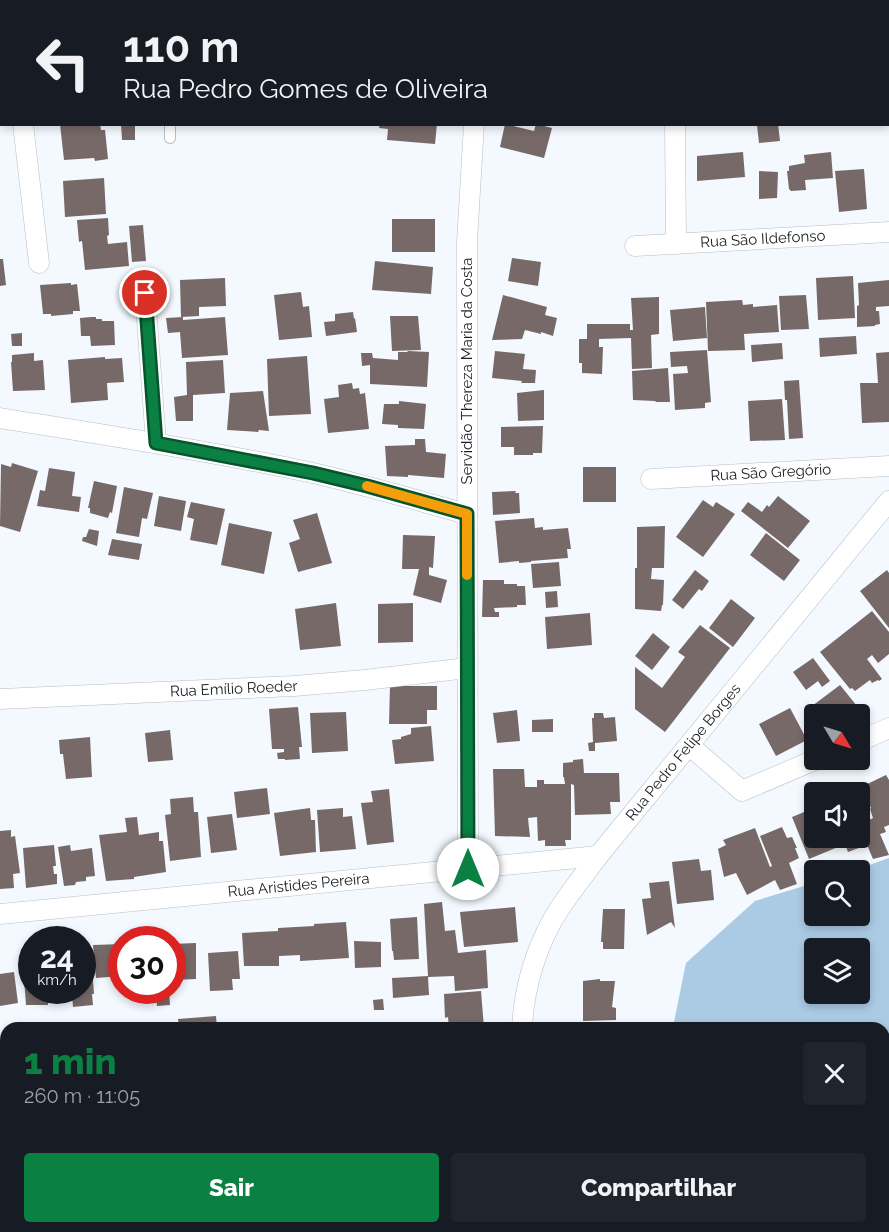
<!DOCTYPE html>
<html lang="pt">
<meta charset="utf-8">
<style>
:root{--surface:#171b24;--page:#20242c;--text:#f1f3f6;--muted:#9ea1a6;--accent:#0b8043}
body{margin:0;font-family:Raleway,sans-serif;background:var(--page);color:var(--text);height:100vh;display:flex;flex-direction:column;font-size:22px;white-space:nowrap}
*{box-sizing:border-box;margin:0}
p{font-size:20px;color:var(--muted)}
.icon{flex:none;width:33px;height:33px;fill:none;stroke:currentColor;stroke-width:2;stroke-linecap:round;stroke-linejoin:round}
.map{position:relative;flex:1;overflow:hidden}
.drawer{position:absolute;left:0px;top:1022px;width:890px;height:212px;display:flex;flex-direction:column;background:var(--surface);border-radius:18px 18px 0 0;box-shadow:0 3px 9px #0003}
.drawer>*{flex:none}
.top-card{position:absolute;left:0px;top:0px;width:890px;height:126px;box-shadow:0 3px 9px #0003;background:#171b24;color:var(--text);overflow:hidden}
.needle{width:39px;rotate:128deg}
.buttons{position:absolute;left:804px;top:704px;display:grid;gap:12px}
.buttons a{display:grid;place-items:center;width:66px;height:66px;border-radius:6px;background:var(--surface);box-shadow:0 3px 9px #0003;font-size:30px}
.speed{position:absolute;left:18px;top:926px;display:flex;gap:12px;font-size:30px;font-weight:700;text-align:center}
.speed>*{display:grid;place-content:center;width:78px;height:78px;border-radius:50%;background:var(--surface);box-shadow:0 3px 9px #0003;line-height:1}
.speed small{font-size:15px;font-weight:400}
.speed .limit{border:9px solid #d22;background:#fff;color:#111}
.pin{position:absolute;display:grid;place-items:center;width:51px;height:51px;color:#fff;margin:-26px;border:3px solid #fff;border-radius:50%;box-shadow:0 2px 6px #0007}
.me{position:absolute;width:66px;margin:-33px;rotate:0deg;stroke-linejoin:round;filter:drop-shadow(0 0 4px #0008)}
.turn{display:flex;align-items:center;gap:21px;height:126px;padding:0 24px;font-size:27px}
.turn .icon{width:78px;height:78px;stroke-width:2.5}
.turn b{display:block;font-size:42px;line-height:51px}
.round{display:grid;place-items:center;flex:none;width:63px;height:63px;border-radius:6px;background:var(--page)}
.headline{display:flex;align-items:center;justify-content:space-between;height:102px;padding:0 24px}
h1{font-size:36px;font-weight:800;line-height:45px;color:var(--accent)}
.cta{display:flex;gap:12px;margin-top:auto;padding:12px 24px}
.cta a{flex:1;height:69px;border-radius:6px;background:var(--accent);color:#fff;font-size:24px;font-weight:800;line-height:69px;text-align:center}
.cta a+a{background:var(--page);color:var(--text)}
.map>svg:first-child{display:block}
.green{fill:#abcae4;fill-rule:evenodd}
.building{fill:#766968}
.lines{fill:none;stroke-linecap:round;stroke-linejoin:round}
.service-casing{stroke:#b5bfc7;stroke-width:12}
.minor-casing{stroke:#b5bfc7;stroke-width:21}
.service{stroke:#fff;stroke-width:10}
.minor{stroke:#fff;stroke-width:20}
.route-casing{stroke:#07532c;stroke-width:15}
.route{stroke:#0b8043;stroke-width:10}
.slow{stroke:#f59e0b;stroke-width:10}
.labels{text-anchor:middle;dominant-baseline:central;stroke-width:5;stroke-linejoin:round;paint-order:stroke}
.street-label{font-size:15px;fill:#1c1f22;stroke:#fff}
</style>
<div class="map">
<svg width="889" height="1232" viewBox="0 0 889 1232">
<rect width="100%" height="100%" fill="#f3f9fe"/>
<path class="green" d="M889,858V1188L884,1127V1028L673,1027L686,963L755,901L814,883V915H860V870H855ZM814,948H860V993H814Z"/>
<path class="building" d="M60,124H100L101,130H105L108,159L95,161L94,158L64,160Z
M121,124H135V140H122Z
M380,124H437L435,144L387,140L388,129L379,128Z
M505,124L534,131L536,124L552,128L544,158L500,147Z
M778,124L780,141L759,143L757,125Z
M743,152L745,177L697,181V156Z
M831,152L833,178L805,180L806,190L791,191L789,189L787,171H789V166L805,163L804,155Z
M864,169L867,209L839,212L835,171Z
M759,171L778,172L777,198L759,199Z
M104,178L106,214L65,217L63,181Z
M108,218L109,235L107,236L108,244L127,242L129,266L85,270L82,241L79,242L77,220Z
M392,219H435V252H392Z
M143,225L146,261L132,262L129,226Z
M512,258L541,262L538,286L508,281Z
M0,259H3L6,285L0,286Z
M375,261L433,267L431,294L372,290Z
M853,276L855,318L818,320L816,278Z
M225,278L226,306L199,307V316L181,317L180,280Z
M889,280V306L876,307V311H879L880,324L875,325V326L857,327V306L859,305L858,283Z
M71,283V285L77,284L80,311H73V314L51,316V314H43L40,285Z
M301,292L303,307L309,306L312,337L279,340L274,295Z
M503,295L547,307L545,315L557,318L553,336L541,332V334L525,330L522,339L492,340Z
M806,295L809,329L781,330L779,296Z
M659,297V334L651,335L652,368L632,369L631,338L599,339V347H603L602,374L582,373V363H579V339H587V324H630V330H633L631,298Z
M742,300L743,305L753,304V307L777,305L779,332L744,334L745,350L708,351L706,302Z
M705,307L707,338L673,341L670,310Z
M353,312L354,319L355,318L357,332L326,336L324,322L335,321V314Z
M390,316H418L421,350L392,351Z
M91,317H96V319H102V321H114L115,345L91,346L90,336H81L80,318Z
M183,317V320L225,317L228,355L182,358L180,332L168,333L166,318Z
M22,333V346H12L11,334Z
M856,336L857,354L820,357L819,338Z
M782,343L783,359L752,362L751,345Z
M707,350L711,402L705,403V408L675,410L673,374L688,373L687,366L671,367L670,352Z
M408,351L429,352L427,387L370,384V365L362,366L361,353H372L373,358L398,360V352H407Z
M495,351L525,354L523,369L536,370L535,383H521L522,381L492,378Z
M889,352V422L862,423L860,383H878L876,353Z
M34,353V361L43,360L45,390L13,391L11,362H12V355Z
M307,356L311,414L269,416L267,359Z
M105,357V359L122,358L124,382L107,383L108,400L71,403L68,360Z
M223,360L225,393L193,395V421H176L174,397L187,395L186,362Z
M668,368L670,402H656L655,401L633,400L632,371Z
M799,380L803,438L789,439L787,400H785L784,381Z
M352,383L353,389L359,388L360,394L365,393L369,429L328,433L324,399L339,397L338,385Z
M544,390V420L518,421L517,393Z
M263,391L269,431L259,430L258,432L227,430L230,393Z
M782,399L785,440L750,441L748,401Z
M399,401L426,404L424,429L398,428V425L382,424L384,404H399Z
M543,426L542,453H533V455H514V447H501V427Z
M415,439H425L426,452L446,454L444,478L408,475V477L387,476L385,446L415,445Z
M12,463L38,471L20,532L0,526L1,464L11,467Z
M583,467H616V502H583Z
M49,468L75,472L72,496L81,497L79,512L37,506L40,490L45,491Z
M94,481L117,486L112,513L110,512L108,518L90,513V508H88Z
M124,487L153,493L147,519L142,518L139,537L116,533Z
M516,491L515,493H519L520,513L493,515L492,492Z
M159,496L186,501L181,531L154,526Z
M778,496L810,521L788,548L741,511L748,502L762,512L767,505L769,507Z
M703,500L713,507L716,502L735,514L703,557L676,537Z
M191,502L225,509L217,545L190,540L194,519L187,517Z
M317,513L332,563L298,572L289,543L300,539L293,520Z
M534,518L535,528L543,527V530L568,528L571,549H567L568,558L531,561V562L519,563V561L499,563L495,521Z
M229,523L272,532L264,574L221,565Z
M665,526L664,568H652L651,579L664,580L663,605H662L661,611L635,609V568H637V527Z
M89,529L99,531L97,546L82,541L83,537H86Z
M766,533L800,560L784,581L750,555Z
M403,535L435,536L433,568L429,567V575L447,580L441,603L413,595L419,569H402Z
M112,539L142,544L139,560L108,555Z
M559,562L561,586L533,588L531,564Z
M695,570L709,581L702,591L699,589L683,609L672,600Z
M887,570L889,573V628L860,591Z
M483,580H504V584H517V586H525L526,605H517V607L494,608L495,612H499V617H482Z
M557,591L558,607L546,608L545,592Z
M731,599L755,618L733,647L709,628Z
M336,603L341,646L300,650L295,609Z
M413,603V642L378,643V604Z
M872,611L889,632V654L878,663L872,655L867,659L882,679L879,681L878,680L872,683L870,680L855,691L852,688L850,689L820,652Z
M590,613L592,645L547,649L545,617Z
M700,625L730,648L665,732L635,709V667L662,688L685,657L678,652Z
M653,633L670,647L652,670L635,656Z
M813,658L830,681L822,687L818,681L806,690L793,672Z
M840,685L857,706L847,714H814V717L808,709Z
M390,686H437V710H427V724H389Z
M298,707L302,747H299L300,759L285,760V759H278L277,753L284,752V749H272L269,709Z
M790,708L807,740L776,756L759,724Z
M517,710L520,741L497,743L493,713Z
M346,712L348,751L312,753L310,713Z
M594,713H603L604,718L615,717L617,741L595,743V751H589L588,743L593,742L592,718H594Z
M553,719V732H532V720Z
M431,726L434,761L395,764L392,740L401,739V737L411,734V728Z
M170,730L173,760L148,762L145,733Z
M90,737L92,777L66,779L63,754H60L59,740Z
M583,759L584,773H619L620,802H610L611,814L575,815L574,785L571,784V840H565L566,846H545V840L538,841L537,817L528,818L530,837L495,836L493,769H524L525,787H537V780H544V784H565L564,777H563V763L573,762V760Z
M886,775L889,780V825L884,827L886,832L880,834L889,855L873,859L867,845L848,852L842,837H860V815L863,823L873,818L870,809L871,808L861,787Z
M267,788L270,814L237,818L234,792Z
M389,789L394,842L367,845L361,803L373,802L371,791Z
M193,797L194,812H198L201,857L170,861L165,815L171,814L170,799Z
M310,808L311,820H315L316,852L280,856L274,813Z
M343,808V817L352,816L356,849L320,852L317,810Z
M814,808V837H839L843,845L809,859L792,817Z
M232,814L237,850L211,853L207,817Z
M137,817L139,835L159,832V841H163L166,872L134,877V879L106,881L99,835L127,832L125,818Z
M782,827L787,838L792,837L797,848H795L799,858L789,863L797,884L780,890L775,880L747,895L736,873L724,877L718,849L726,845L723,840L755,828L770,867L772,866L760,836Z
M11,830V837L15,836L20,873L13,874L14,888L0,889V831Z
M54,845L56,866H53L54,874H57V884L26,888L23,848Z
M70,845L71,851L92,848L95,876L86,877V881L76,882L75,885L64,886L58,847Z
M699,859L701,871L711,870L714,900L677,904L672,862Z
M669,881L675,928L671,922L647,935L642,899L651,898L649,883Z
M442,902L445,931L455,930L458,953L486,950L488,988L455,991L454,976L428,977L429,995L393,998L392,978L428,976L424,904Z
M515,907L518,942L464,947L460,912Z
M603,909H625L624,949H603V942H601Z
M417,917L419,959L394,960L393,951H392L390,919Z
M346,922L349,958L300,961V955L279,956V966H244L242,933L278,931V928L314,926V924Z
M354,941L381,942V967L355,968Z
M196,943V979L172,980V944Z
M122,944V976L96,978L93,945Z
M238,951L240,979H232L233,990L210,991L208,953Z
M82,954H91L94,994H92L93,1005L73,1007L72,995H63V990H82Z
M14,972L18,1003L0,1006V974Z
M24,978H32V990H59L60,1001L48,1002V1005H26Z
M600,979V981H615L612,1007L616,1008V1020L583,1021V981Z
M153,990H169L170,1005L157,1006L156,995H153Z
M481,991L484,1028H449L448,1017L445,1018L444,994Z
M383,999L384,1010H374L373,1000Z
M216,1016L217,1028H179L178,1019Z
M4,1186L6,1227H7V1231L0,1232V1187Z
M49,1227H80L81,1232H49Z
M240,1227H264L265,1232H241Z
M364,1227H383V1232H331V1230Z"/>
<g class="lines">
<g class="service-casing">
<path id="service" d="M193,2L194,0
M170,138V124
M679,1227L680,1232
M804,1227L805,1232"/>
</g>
<g class="minor-casing">
<g id="minor">
<path d="M10,0V2"/>
<path d="M621,0L624,2"/>
<path d="M485,2V0"/>
<path d="M888,102H889"/>
<path d="M23,124L39,263"/>
<path d="M675,124L676,244"/>
<path id="s1" d="M635,246L889,232"/>
<path d="M145,293L156,443"/>
<path d="M0,418C105,435 210,451 313,473C365,485 416,500 467,514"/>
<path id="s2" d="M651,479L889,466"/>
<path id="s3" d="M0,699L294,686L365,680L467,668"/>
<path d="M860,741L889,728"/>
<path d="M690,746L742,791L817,759"/>
<path d="M468,869L467,242L474,124"/>
<path id="s4" d="M0,914L598,856"/>
<path id="s5" d="M522,1028C524,990 534,954 552,921C565,898 583,877 598,856L889,501"/>
<path d="M0,1139H6"/>
<path d="M522,1227V1232"/>
</g>
</g>
<use href="#service" class="service"/>
<use href="#minor" class="minor"/>
</g>
<g class="lines">
<g class="route-casing">
<path id="route" d="M145,293L156,443L313,473L367,486L467,514L468,869"/>
</g>
<use href="#route" class="route"/>
<path class="slow" d="M367,486L467,514V575"/>
</g>
<g class="labels">
<g class="street-label">
<text stroke="none"><textPath href="#s1" startOffset="128">Rua São Ildefonso</textPath></text>
<text transform="translate(467 371) rotate(-90)">Servidão Thereza Maria da Costa</text>
<text stroke="none"><textPath href="#s2" startOffset="120">Rua São Gregório</textPath></text>
<text stroke="none"><textPath href="#s3" startOffset="234">Rua Emílio Roeder</textPath></text>
<text stroke="none"><textPath href="#s5" startOffset="326">Rua Pedro Felipe Borges</textPath></text>
<text stroke="none"><textPath href="#s4" startOffset="300">Rua Aristides Pereira</textPath></text>
</g>
</g>
</svg>
<div class="buttons">
<a><svg class="needle" viewBox="-14 -14 28 28"><path d="M0-13l5 13h-10z" fill="#e53935"/><path d="M0 13l5-13h-10z" fill="#9ea1a6"/></svg></a>
<a><svg class="icon" aria-label="sound" viewBox="0 0 24 24"><path d="M4 9h4l5-4v14l-5-4H4zM17 9q2 3 0 6"/></svg></a>
<a><svg class="icon" aria-label="search" viewBox="0 0 24 24"><circle cx="10" cy="10" r="6"/><path d="M15 15l6 6"/></svg></a>
<a><svg class="icon" aria-label="layers" viewBox="0 0 24 24"><path d="M12 4l9 5-9 5-9-5zM3 14l9 5 9-5"/></svg></a>
</div>
<div class="speed"><div>24<small>km/h</small></div><div class="limit">30</div></div>
<div class="pin" style="left:145px;top:293px;background:#d93025"><svg class="icon" aria-label="arrive" viewBox="0 0 24 24"><path d="M6 21V4h12l-3 4 3 4H6"/></svg></div>
<svg class="me" style="left:468px;top:869px" viewBox="-20 -20 40 40"><circle r="19" fill="#fff"/><path d="M0-13L10 11 0 6-10 11z" fill="#0b8043"/></svg>
<div class="top-card">
<div class="turn"><svg class="icon" aria-label="left" viewBox="0 0 24 24"><path d="M17 20v-9H6M10 6l-5 5 5 5"/></svg><div><b>110 m</b>Rua Pedro Gomes de Oliveira</div></div>
</div>
<section class="drawer">
<div class="headline"><div><h1>1 min</h1><p>260 m · 11:05</p></div><a class="round"><svg class="icon" aria-label="close" viewBox="0 0 24 24"><path d="M6 6l12 12M18 6L6 18"/></svg></a></div>
<div class="cta"><a>Sair</a><a>Compartilhar</a></div>
</section>
</div>
